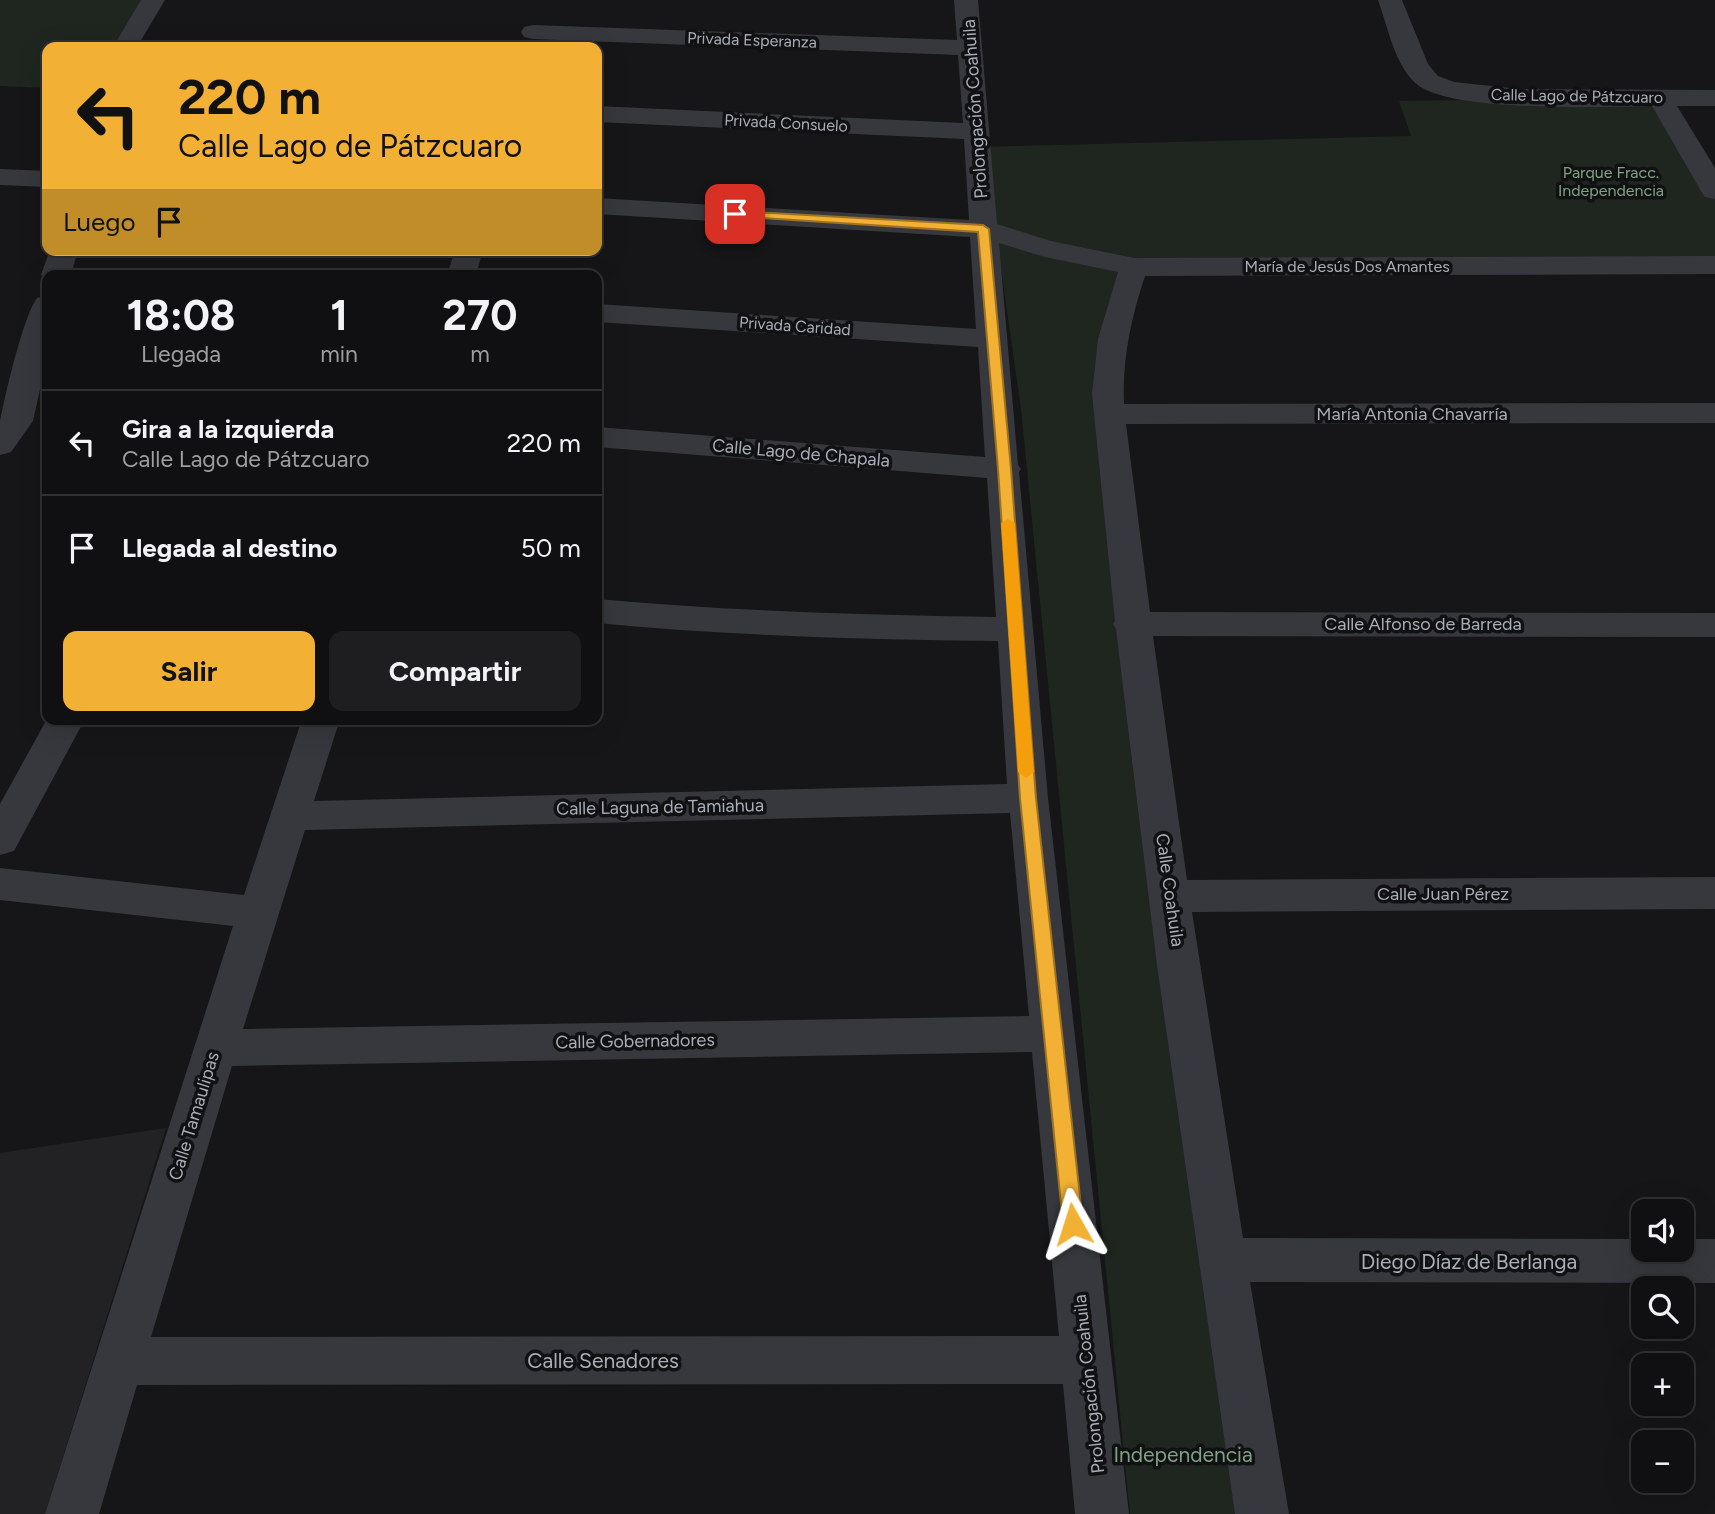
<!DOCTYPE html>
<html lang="es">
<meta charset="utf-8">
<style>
:root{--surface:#101012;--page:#1e1e20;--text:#f1f3f6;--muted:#9c9d9f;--line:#303032;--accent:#f2b134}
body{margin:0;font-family:Figtree,sans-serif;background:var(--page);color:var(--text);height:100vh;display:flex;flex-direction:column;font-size:26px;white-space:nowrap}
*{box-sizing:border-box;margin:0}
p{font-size:23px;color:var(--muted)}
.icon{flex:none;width:38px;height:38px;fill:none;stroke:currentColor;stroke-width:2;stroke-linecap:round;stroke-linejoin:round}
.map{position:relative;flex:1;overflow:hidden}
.side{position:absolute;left:42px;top:270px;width:560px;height:455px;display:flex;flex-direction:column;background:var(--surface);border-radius:14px;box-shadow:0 7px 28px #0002,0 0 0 2px var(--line)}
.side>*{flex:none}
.top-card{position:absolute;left:42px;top:42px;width:560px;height:214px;border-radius:14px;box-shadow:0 7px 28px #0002,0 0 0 2px var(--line);background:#f2b134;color:#111;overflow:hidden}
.tools{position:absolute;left:1631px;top:1199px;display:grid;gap:14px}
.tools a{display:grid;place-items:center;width:63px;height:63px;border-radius:14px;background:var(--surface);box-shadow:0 7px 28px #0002,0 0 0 2px var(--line);font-size:35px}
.pin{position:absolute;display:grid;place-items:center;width:60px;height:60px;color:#fff;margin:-30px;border-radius:14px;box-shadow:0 4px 10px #0006}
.me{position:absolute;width:77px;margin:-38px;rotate:354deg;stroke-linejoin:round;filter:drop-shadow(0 0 5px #0008)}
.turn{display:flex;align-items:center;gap:24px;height:147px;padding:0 21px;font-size:32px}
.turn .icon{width:91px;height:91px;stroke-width:2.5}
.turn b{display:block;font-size:49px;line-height:60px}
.then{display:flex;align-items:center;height:66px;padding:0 21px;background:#0003;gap:14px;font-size:26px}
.eta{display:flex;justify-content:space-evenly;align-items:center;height:119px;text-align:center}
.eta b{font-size:42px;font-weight:700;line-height:49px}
.cta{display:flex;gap:14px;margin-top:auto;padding:14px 21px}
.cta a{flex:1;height:80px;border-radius:14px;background:var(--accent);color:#111;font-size:28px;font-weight:700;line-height:80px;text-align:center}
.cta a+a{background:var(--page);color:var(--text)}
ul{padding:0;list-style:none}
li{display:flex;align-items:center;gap:21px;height:105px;padding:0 21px;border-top:2px solid var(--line)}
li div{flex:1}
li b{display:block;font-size:26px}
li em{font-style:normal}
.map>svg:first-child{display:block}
.built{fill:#222225}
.green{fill:#1e261f}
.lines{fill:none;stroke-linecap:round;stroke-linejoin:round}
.minor{fill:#37383d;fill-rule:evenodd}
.route{fill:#f2b134;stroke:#9d7322;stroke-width:2}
.slow{fill:#f59e0b}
.labels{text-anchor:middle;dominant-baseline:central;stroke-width:7;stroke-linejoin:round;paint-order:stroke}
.far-street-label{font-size:16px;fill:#a8adb8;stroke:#111113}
.far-park-label{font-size:16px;fill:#7fa381;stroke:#111113}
.street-label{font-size:18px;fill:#a8adb8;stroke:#111113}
.near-street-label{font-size:21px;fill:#a8adb8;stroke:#111113}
.near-park-label{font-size:21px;fill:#7fa381;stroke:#111113}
</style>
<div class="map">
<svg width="1715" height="1514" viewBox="0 0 1715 1514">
<rect width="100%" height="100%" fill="#161618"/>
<path class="built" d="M166,1128L45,1514H0V1153Z"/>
<path class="green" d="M0,0H153L125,47H47V88L0,86Z
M1659,97L1715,191V265L1134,267L1111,337L1250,1514H1130L1021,409L996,233L977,147L1411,136L1399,101Z"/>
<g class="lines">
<path class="minor" d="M141,0H165L137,47H113Z
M954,0H978L997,224L1051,241L1134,258L1715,256V274L1145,276C1131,318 1122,360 1124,404L1715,403V423L1126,424L1150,612L1715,613V637L1153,636L1187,880L1715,877V909L1192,912L1243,1238L1643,1239V1250H1682V1239H1715V1283L1250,1282L1289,1514H1235L1157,965L1116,629L1113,624L1115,621L1092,394L1098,339L1118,272L1045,257L999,243L1018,465L1021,469L1019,472L1048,798L1129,1514H1075L1063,1384L137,1385L99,1514H45L233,926L0,900V868L244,895L302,719H340L314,801L1007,784L998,641C863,639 730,636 597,623V599C730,611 862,615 996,617L987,478L597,447V427L985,457L978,347L597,322V304L976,329L970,237L597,214V198L969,220L964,139L597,122V106L963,123L958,55L533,39L524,37L521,32L524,27L533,25L957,40ZM1010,813L1029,1016L243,1029L305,830ZM1032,1052L1059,1336L151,1337L232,1066Z
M1378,0H1402L1428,64L1438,76L1454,82L1520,89L1715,90V106H1677L1715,168V199L1705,197L1701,191L1652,106C1603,107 1456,112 1419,86C1395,68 1388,27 1378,0Z
M0,169L47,171V187L0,185Z
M50,250H78L71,275H47L46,281L41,275Z
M455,250H483L476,275H447Z
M47,295V358L33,421L11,452L0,455C0,445 0,432 0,422C5,396 23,317 37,298Z
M47,719H85L14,851L0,855V804Z"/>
</g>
<path class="route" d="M735,211L983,225L989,229L1011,469L1036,798L1083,1224L1080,1230L1073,1233L1066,1230L1063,1224L1020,798L998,469L978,232L731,216V212Z"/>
<path class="slow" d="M1008,519L1015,523L1034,772L1026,778L1018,772L1001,523Z"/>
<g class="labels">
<g class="far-street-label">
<text transform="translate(752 40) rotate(2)">Privada Esperanza</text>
<text transform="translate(1577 96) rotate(1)">Calle Lago de Pátzcuaro</text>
<text transform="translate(786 123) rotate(3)">Privada Consuelo</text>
<text x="1347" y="266">María de Jesús Dos Amantes</text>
<text transform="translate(795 326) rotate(4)">Privada Caridad</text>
</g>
<g class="far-park-label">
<text x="1611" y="172">Parque Fracc.<tspan x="1611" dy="18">Independencia</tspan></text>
</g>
<g class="street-label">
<text transform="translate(975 109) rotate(-94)">Prolongación Coahuila</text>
<text x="1412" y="414">María Antonia Chavarría</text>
<text transform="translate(801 453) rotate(5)">Calle Lago de Chapala</text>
<text x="1423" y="624">Calle Alfonso de Barreda</text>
<text transform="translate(660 807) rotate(-1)">Calle Laguna de Tamiahua</text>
<text transform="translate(1170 890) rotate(82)">Calle Coahuila</text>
<text x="1443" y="894">Calle Juan Pérez</text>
<text transform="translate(635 1041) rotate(-1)">Calle Gobernadores</text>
<text transform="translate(194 1116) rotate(-73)">Calle Tamaulipas</text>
<text transform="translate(1089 1384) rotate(-96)">Prolongación Coahuila</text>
</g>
<g class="near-street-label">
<text x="1469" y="1261">Diego Díaz de Berlanga</text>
<text x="603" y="1360">Calle Senadores</text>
</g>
<g class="near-park-label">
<text x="1183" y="1454">Independencia</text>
</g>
</g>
</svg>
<div class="tools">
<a><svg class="icon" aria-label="sound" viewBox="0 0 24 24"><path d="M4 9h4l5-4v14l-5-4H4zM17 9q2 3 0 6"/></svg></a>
<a><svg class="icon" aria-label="search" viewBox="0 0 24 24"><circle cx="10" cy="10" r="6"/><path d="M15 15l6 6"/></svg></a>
<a>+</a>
<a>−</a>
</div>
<div class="pin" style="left:735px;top:214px;background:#d93025"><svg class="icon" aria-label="arrive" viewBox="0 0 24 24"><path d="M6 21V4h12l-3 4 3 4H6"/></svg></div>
<svg class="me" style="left:1073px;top:1224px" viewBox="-20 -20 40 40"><path d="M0-17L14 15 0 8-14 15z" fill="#f2b134" stroke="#fff" stroke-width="4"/></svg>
<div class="top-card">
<div class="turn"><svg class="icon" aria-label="left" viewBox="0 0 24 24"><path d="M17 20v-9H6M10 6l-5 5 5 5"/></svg><div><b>220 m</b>Calle Lago de Pátzcuaro</div></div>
<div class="then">Luego<svg class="icon" aria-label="arrive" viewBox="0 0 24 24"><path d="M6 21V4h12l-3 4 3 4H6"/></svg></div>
</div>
<section class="side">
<div class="eta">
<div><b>18:08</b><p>Llegada</p></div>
<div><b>1</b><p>min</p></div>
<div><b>270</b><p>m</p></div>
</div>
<ul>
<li><svg class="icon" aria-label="left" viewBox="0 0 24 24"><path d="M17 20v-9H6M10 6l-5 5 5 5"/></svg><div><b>Gira a la izquierda</b><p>Calle Lago de Pátzcuaro</p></div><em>220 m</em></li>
<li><svg class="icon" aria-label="arrive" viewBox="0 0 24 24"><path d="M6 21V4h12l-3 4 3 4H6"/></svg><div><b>Llegada al destino</b></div><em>50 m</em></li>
</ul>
<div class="cta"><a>Salir</a><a>Compartir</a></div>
</section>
</div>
